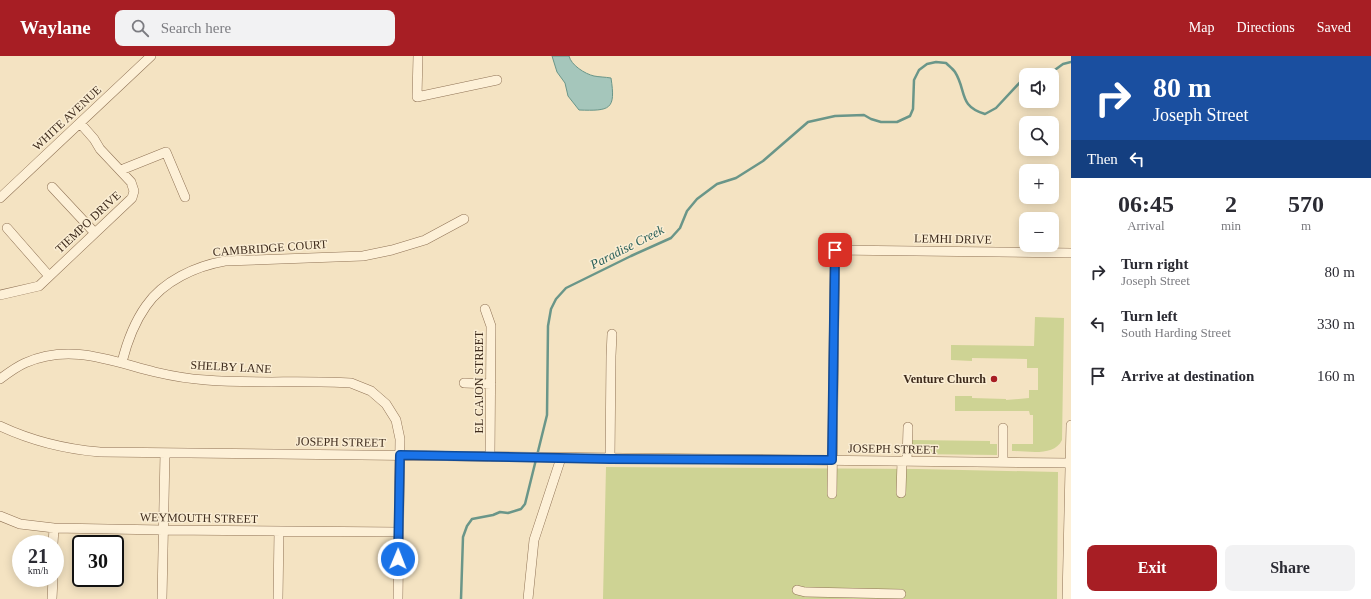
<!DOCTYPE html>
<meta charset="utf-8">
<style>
:root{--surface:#fff;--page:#f2f2f3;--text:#2b2b33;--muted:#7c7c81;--accent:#a71e24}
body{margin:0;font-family:"Times New Roman",serif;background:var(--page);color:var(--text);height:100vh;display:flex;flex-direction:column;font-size:15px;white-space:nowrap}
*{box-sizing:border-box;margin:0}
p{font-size:13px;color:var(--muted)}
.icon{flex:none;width:22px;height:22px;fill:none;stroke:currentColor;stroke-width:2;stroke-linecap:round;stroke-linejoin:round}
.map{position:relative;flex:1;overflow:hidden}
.drawer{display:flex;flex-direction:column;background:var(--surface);width:300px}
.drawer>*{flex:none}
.hud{background:#1a4fa0;color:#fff;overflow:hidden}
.fabs{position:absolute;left:1019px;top:12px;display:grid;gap:8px}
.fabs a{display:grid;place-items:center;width:40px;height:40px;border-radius:8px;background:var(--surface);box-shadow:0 2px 10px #0003;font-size:20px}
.speed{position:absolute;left:12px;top:479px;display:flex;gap:8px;font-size:20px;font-weight:700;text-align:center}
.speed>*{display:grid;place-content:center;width:52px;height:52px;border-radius:50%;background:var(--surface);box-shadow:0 2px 10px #0003;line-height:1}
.speed small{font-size:10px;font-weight:400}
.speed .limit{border:2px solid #111;border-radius:6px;background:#fff;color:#111}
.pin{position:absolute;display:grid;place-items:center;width:34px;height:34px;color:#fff;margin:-17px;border-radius:8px;box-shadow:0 2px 6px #0006}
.me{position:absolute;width:44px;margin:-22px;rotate:1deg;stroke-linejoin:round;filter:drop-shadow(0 0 3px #0008)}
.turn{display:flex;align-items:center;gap:14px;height:84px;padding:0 16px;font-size:18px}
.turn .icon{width:52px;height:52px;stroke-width:2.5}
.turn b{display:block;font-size:28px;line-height:34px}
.then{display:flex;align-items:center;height:38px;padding:0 16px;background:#0003;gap:8px;font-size:15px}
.eta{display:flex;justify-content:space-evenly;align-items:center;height:68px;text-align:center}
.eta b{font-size:24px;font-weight:700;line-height:28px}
.action{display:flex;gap:8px;margin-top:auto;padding:8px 16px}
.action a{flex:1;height:46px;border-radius:8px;background:var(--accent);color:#fff;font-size:16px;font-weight:700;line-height:46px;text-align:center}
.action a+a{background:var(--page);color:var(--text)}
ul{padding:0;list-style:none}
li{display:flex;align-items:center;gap:12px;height:52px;padding:0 16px}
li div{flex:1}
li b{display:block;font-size:15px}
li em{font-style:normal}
header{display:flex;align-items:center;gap:24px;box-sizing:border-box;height:56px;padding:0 20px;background:var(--accent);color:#fff}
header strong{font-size:19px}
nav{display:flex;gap:22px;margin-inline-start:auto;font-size:14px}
.search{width:280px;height:36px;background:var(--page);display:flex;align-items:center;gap:10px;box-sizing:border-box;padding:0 14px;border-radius:8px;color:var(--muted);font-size:15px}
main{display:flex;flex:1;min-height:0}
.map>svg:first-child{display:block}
.green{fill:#ced394}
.water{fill:#a5c6bb;stroke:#6a9689}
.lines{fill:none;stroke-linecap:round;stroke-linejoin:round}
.stream{stroke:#6a9689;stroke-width:2.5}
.minor-casing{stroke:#907356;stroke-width:10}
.minor{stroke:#fdf0d7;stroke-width:9}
.route-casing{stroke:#114b97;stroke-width:10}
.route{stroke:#1a73e8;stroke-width:7}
.poi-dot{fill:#a71e24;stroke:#faedd3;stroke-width:1.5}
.labels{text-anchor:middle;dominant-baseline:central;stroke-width:3;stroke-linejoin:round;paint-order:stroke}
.street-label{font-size:12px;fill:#3e2b1c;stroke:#faedd3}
.poi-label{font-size:12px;font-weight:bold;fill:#3e2b1c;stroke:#faedd3;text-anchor:end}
.water-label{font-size:13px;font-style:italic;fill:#2a605a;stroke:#faedd3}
</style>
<header>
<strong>Waylane</strong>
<div class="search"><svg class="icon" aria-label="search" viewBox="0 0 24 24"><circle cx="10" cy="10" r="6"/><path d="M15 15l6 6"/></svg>Search here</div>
<nav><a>Map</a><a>Directions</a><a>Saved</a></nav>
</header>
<main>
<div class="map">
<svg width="1071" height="543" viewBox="0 0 1071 543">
<rect width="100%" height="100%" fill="#f4e3c2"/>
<path class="green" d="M1035,261L1064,262L1062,384C1054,401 1028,395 1012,395V388H1033V359H1030L1029,355H955V340H972V342L1006,343V344L1029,342V334H1038V312H1027V303L972,302V305L951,304V289L1034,290Z
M912,384L990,385V388H997V399L912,398Z
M606,411L918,413L1058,416L1057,543H603Z"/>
<path class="water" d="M552,0H569C571,9 585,18 594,20C599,21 605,21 611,22C616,54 610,55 579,54L568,40L565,27L557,16Z"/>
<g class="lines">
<path class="stream" d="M1035,19L1052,16L1063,8L1071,6
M461,543L463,481L467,470L472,463L493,459L500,456L508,457L521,453L525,448L547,359L548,270L551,253L556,243L566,232L631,200L671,182L680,172L687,155L697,143L717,128L736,122L763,105L808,66L835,60L864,59L871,63L881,66H897L910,60L913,53L914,24L919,14L927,8L936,6L946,7C949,10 953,13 955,16C967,35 958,50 985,58L996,52L1024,22L1026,21"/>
<g class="minor-casing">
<path id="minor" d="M418,0L417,41L497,24
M121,114L166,96L185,141
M52,131L94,176
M0,142L151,0
M7,172L49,220
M0,239L39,230L132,142L134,135L131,126L100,93L94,83L80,67
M485,253L491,270L490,401
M122,306C127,286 134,267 146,250C163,225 196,210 225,205L363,200L392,194L425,184L464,163
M0,323C8,317 16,311 25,307C70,287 111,305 155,316C172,320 189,323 206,324C254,328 303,324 351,327L371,335L386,348L396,364L400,383L398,543
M464,327L491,328
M0,370C32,385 64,393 100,396L1070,407
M1003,372V406
M610,403L611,300L612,278
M907,405L908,371
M901,437L902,405
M832,438L835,194L1071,197
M0,460L20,468L54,472L163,474L399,476
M53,488L54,472
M797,534L805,536L901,538
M52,543L53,522
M162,543L165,397
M278,543L279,475
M528,543L534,484L561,402
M1067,543L1071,369"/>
</g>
<use href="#minor" class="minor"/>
</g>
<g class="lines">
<g class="route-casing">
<path id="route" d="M398,503L400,399L610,403L832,404L835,194"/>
</g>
<use href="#route" class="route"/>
</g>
<circle class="poi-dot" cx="994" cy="323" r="4"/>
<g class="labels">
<g class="street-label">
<text transform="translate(67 62) rotate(-43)">WHITE AVENUE</text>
<text transform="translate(88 166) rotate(-43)">TIEMPO DRIVE</text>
<text transform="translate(953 183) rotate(1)">LEMHI DRIVE</text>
<text transform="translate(270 192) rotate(-4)">CAMBRIDGE COURT</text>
<text transform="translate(231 311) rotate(3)">SHELBY LANE</text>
<text transform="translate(479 326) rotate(-90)">EL CAJON STREET</text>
<text transform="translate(341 386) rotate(1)">JOSEPH STREET</text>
<text transform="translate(893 393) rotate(1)">JOSEPH STREET</text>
<text transform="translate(199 462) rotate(1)">WEYMOUTH STREET</text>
</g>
<g class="poi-label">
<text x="986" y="323">Venture Church</text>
</g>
<g class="water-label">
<text transform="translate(627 191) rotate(-27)">Paradise Creek</text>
</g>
</g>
</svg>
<div class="fabs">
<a><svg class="icon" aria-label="sound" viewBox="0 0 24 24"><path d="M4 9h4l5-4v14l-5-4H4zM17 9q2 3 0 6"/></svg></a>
<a><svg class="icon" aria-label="search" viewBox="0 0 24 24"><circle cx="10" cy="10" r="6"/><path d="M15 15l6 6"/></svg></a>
<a>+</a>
<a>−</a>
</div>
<div class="speed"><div>21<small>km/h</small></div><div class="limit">30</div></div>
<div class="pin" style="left:835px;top:194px;background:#d93025"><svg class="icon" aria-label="arrive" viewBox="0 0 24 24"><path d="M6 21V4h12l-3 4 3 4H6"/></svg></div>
<svg class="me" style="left:398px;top:503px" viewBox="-20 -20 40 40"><circle r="17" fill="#1a73e8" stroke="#fff" stroke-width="3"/><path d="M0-11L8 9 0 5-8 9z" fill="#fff"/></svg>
</div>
<section class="drawer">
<div class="hud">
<div class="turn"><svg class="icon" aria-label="right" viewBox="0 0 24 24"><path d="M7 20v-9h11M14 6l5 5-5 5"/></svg><div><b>80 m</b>Joseph Street</div></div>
<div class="then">Then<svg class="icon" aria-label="left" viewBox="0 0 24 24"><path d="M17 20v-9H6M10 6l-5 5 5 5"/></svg></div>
</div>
<div class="eta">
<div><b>06:45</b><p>Arrival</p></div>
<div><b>2</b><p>min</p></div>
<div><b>570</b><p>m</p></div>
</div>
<ul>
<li><svg class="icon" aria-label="right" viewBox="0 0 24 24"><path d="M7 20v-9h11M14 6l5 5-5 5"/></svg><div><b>Turn right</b><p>Joseph Street</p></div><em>80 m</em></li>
<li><svg class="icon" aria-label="left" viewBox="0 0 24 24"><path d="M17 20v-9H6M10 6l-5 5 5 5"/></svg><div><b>Turn left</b><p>South Harding Street</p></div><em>330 m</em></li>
<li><svg class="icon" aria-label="arrive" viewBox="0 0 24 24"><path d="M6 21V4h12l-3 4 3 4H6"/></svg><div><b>Arrive at destination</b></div><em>160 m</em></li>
</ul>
<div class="action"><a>Exit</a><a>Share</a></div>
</section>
</main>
